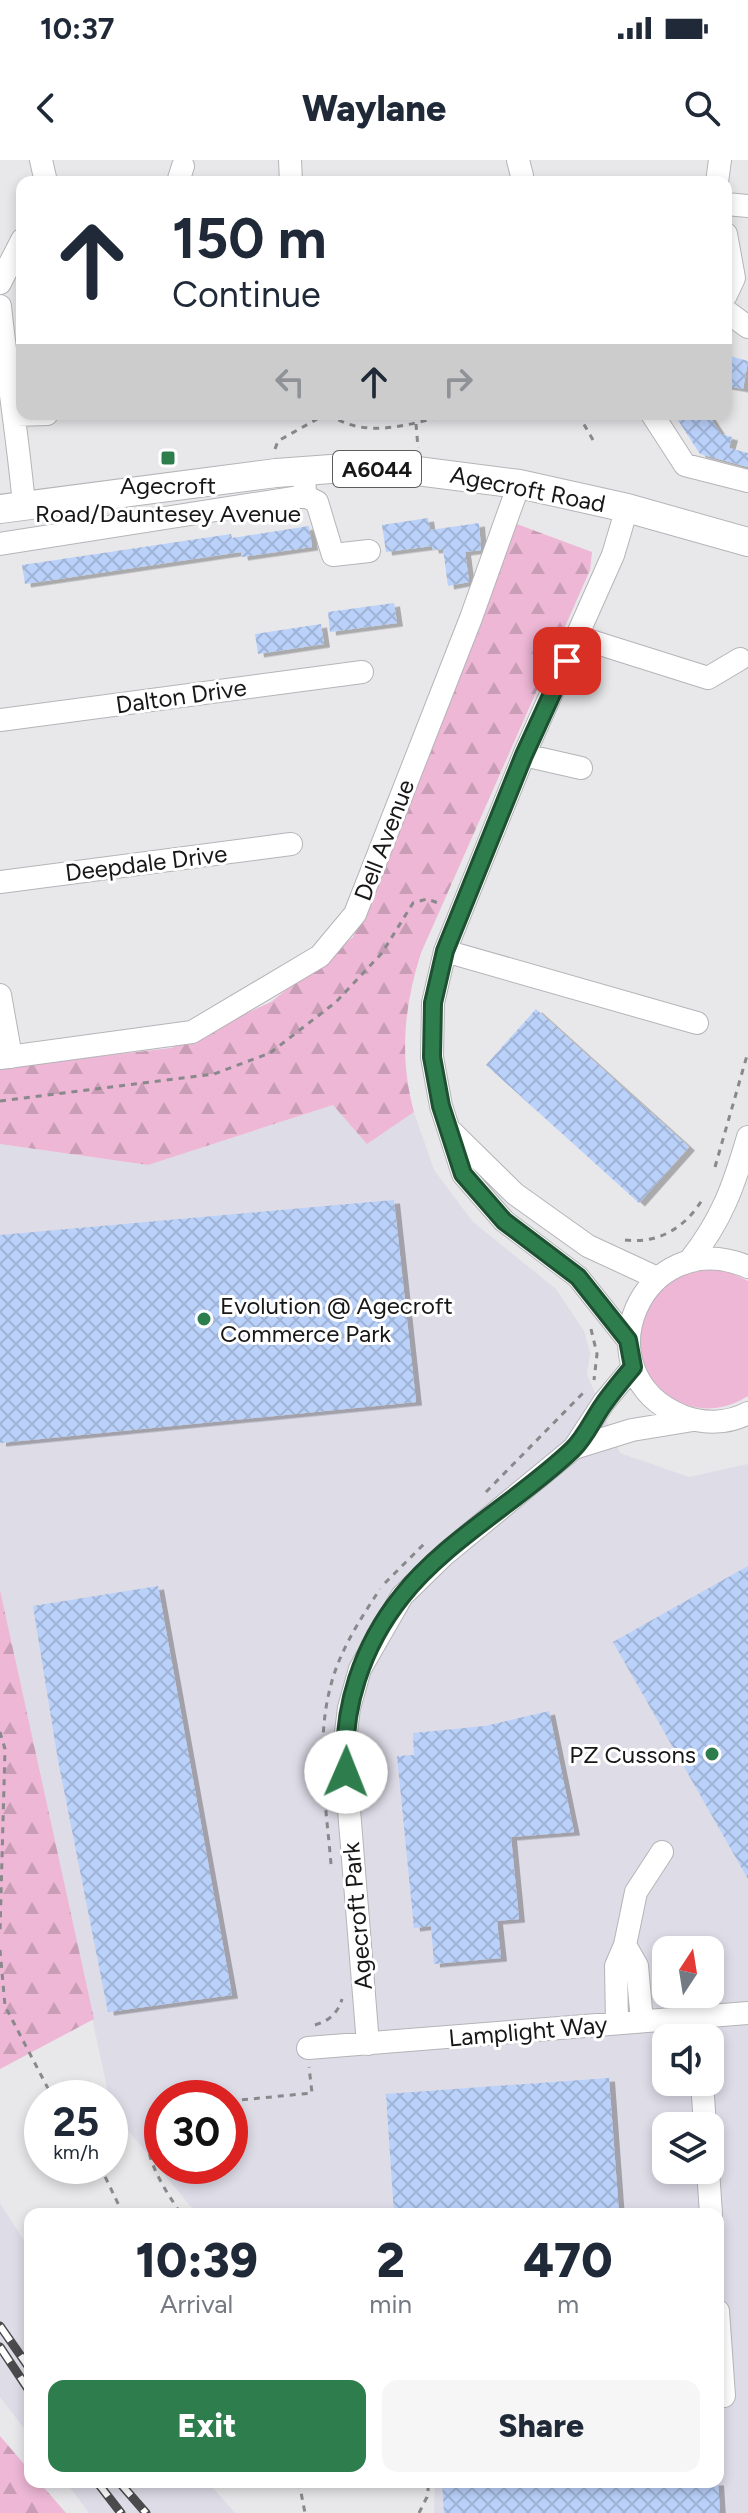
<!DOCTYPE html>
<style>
:root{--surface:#fff;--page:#f6f6f7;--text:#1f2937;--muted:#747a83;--accent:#2e7d4d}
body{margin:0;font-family:Figtree,sans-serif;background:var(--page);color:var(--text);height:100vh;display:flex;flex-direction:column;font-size:30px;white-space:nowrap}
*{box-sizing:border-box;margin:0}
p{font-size:26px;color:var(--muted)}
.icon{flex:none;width:44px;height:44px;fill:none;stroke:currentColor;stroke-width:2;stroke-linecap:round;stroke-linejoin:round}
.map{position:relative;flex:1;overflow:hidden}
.side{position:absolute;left:24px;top:2048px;width:700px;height:280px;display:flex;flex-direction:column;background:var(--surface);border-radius:16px;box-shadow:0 4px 12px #0003}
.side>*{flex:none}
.guide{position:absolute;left:16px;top:16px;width:716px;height:244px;border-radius:16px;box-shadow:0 4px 12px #0003;background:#fff;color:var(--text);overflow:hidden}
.needle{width:52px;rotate:12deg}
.fabs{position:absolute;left:652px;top:1776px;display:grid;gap:16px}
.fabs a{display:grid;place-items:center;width:72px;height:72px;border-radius:16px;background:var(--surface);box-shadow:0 4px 12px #0003;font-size:40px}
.speed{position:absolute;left:24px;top:1920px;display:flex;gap:16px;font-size:40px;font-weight:700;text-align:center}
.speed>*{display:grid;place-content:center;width:104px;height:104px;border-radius:50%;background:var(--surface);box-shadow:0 4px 12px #0003;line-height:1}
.speed small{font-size:20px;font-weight:400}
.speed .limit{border:12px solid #d22;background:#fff;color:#111}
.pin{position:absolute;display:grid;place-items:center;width:68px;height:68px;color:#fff;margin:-34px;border-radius:16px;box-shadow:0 4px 12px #0006}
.me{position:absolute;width:88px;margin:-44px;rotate:1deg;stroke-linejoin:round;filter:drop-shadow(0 0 6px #0008)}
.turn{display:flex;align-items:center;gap:28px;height:168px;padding:0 24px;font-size:36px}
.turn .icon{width:104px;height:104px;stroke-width:2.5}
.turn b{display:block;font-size:56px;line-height:68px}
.lanes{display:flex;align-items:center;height:76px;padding:0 24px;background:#0003;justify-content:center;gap:40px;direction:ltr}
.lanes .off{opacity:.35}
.eta{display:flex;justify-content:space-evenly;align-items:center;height:136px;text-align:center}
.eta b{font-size:48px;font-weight:800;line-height:56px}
.cta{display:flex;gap:16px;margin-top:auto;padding:16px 24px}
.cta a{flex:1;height:92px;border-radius:16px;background:var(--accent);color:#fff;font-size:32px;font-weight:800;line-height:92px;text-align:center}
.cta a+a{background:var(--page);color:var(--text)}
.status{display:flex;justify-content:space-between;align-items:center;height:56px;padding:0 40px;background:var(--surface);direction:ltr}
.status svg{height:22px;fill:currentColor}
header{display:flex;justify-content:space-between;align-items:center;height:104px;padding:0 24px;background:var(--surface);font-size:36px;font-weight:800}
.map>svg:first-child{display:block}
.built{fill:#dddce7;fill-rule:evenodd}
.grass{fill:#edb7d5}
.forest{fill:url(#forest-firs)}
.building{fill:url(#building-cross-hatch);filter:url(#shadow)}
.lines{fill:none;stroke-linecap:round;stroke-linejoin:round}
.minor-casing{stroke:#b5b4b8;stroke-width:24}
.major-casing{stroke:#b5b4b8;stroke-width:30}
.path{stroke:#89898b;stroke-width:3;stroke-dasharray:6 6;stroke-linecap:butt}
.minor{stroke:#fff;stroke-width:22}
.major{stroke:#fff;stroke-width:28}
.rail-casing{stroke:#4b4b4d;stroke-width:9}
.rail{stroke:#fff;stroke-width:6;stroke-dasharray:18;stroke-linecap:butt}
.route-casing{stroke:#1e5132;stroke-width:20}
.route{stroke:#2e7d4d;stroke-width:14}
.poi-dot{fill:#2e7d4d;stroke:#fff;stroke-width:3}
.labels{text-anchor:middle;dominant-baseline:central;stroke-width:6;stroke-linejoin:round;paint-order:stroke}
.shield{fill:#fff;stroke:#5d5d5d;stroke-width:2}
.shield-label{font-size:22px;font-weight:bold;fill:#171718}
.poi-label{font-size:24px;fill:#171718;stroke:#fff}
.street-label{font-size:24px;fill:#171718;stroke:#fff}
</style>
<div class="status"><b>10:37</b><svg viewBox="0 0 49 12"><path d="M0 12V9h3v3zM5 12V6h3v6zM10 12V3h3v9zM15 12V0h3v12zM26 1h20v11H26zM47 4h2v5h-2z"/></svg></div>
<header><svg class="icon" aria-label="back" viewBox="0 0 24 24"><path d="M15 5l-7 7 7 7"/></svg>Waylane<svg class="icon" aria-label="search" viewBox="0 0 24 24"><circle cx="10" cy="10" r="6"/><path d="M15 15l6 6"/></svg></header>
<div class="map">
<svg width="748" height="2353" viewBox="0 0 748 2353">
<defs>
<pattern id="forest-firs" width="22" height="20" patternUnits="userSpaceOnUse" patternTransform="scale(2)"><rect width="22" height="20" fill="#edb7d5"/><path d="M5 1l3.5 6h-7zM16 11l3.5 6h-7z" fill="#ca9db6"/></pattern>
<pattern id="building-cross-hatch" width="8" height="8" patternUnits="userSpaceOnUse" patternTransform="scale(2)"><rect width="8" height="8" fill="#bad1fa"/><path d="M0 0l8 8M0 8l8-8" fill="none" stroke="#9fb3d6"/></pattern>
<filter id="shadow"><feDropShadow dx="6" dy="3.5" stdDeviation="0" flood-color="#0004"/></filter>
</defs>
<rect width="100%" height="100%" fill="#e8e8eb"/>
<path class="built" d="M333,945L367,983L414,952L434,1010L473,1062L556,1129L584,1171L590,1193L587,1214L620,1293L689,1317L748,1304V2353H434L435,2322H718V2054H197L112,1951L0,1430V984L148,1005ZM666,1790H710V1834H666ZM666,1878H710V1922H666ZM162,1938H230V2006H162ZM666,1966H710V2010H666Z
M0,2043L30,2090V2276L0,2237Z
M66,2322H208L235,2353H89Z"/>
<path class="grass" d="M706,1108L725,1110L748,1121V1236C674,1283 599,1186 662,1128C666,1125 671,1119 676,1116C684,1112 697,1111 706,1108Z"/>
<path class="forest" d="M514,363L592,392L590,410L421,793C404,846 399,897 414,952L367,984L333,945L148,1005L0,984V908L171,888L271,842L353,777Z
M0,1430L94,1859L0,1909Z
M0,2276L30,2311V2322H39L66,2353H0Z"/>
<path class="building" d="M726,195L748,201L743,229L726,226Z
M674,254H708L721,274L732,277L729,288L748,293V307L700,294Z
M428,358L430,370L479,363L481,390L465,392L469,422L448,426L443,389L433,390L432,386L386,392L382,365Z
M309,366L312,387L242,397L241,392L25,424L22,405L231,374L232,378Z
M394,443L397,463L330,472L328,452Z
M321,464L324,484L258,494L255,474Z
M536,849L689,987L639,1043L486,905Z
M394,1040L416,1242L0,1283V1075Z
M748,1406V1719L613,1482Z
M158,1426L232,1835L108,1852L58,1600L33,1446Z
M549,1551L574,1672L511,1677L519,1759L497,1761L501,1798L434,1804L431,1766L414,1768L397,1596L414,1595L413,1573L485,1566Z
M609,1918L619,2054H394L386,1934Z
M442,2322H718L720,2353H444Z"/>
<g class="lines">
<g class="minor-casing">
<path id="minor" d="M41,0L46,22
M290,0L291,22
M518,0L522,16L520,22
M178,22L183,6
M717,22L720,0
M726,44L748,46
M726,74L734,118L726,135
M0,123L22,80
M0,146C7,213 18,278 24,345
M726,151L748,167
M652,254L685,305L748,321
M16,255L47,254
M305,336L317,342L333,395L369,391
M627,348L613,395L524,595L445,791L433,843L432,897L441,946L463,1014L504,1061L578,1117L628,1180
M0,384L305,336L304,310
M578,477L708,518L740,499
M0,560L362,512
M524,595L581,608
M0,722L291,684
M445,791L697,863
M0,835L11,897
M0,898L192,872L320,796L355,754L471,458L519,324
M452,972L515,1034L588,1086L657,1118
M690,1100C722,1060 734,1025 748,977
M748,1107C642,1062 578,1213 682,1256C703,1264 728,1264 748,1253
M574,1288L632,1270L693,1260
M625,1785L637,1806L642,1861
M617,1863L616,1806L625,1785L636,1732L662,1692
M368,1884L344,1588L349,1548L360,1509L402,1436L444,1395L574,1288L604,1242L633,1207
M308,1888L748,1853
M702,1922L705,1966
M708,2010L711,2054
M718,2151L724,2236"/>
</g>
<g class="major-casing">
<path id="major" d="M0,349L276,313L345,308L417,311L519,324L627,348L748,382"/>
</g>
<path class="path" d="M328,254C368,281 411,263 453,254
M479,254L510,257L526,254
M578,254L593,280
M416,264L418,288
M275,289L278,281L326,254
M0,941L214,914L270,893L336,842L382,793L413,743L427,739L441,744
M715,1007L748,892
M625,1080C658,1084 685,1068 702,1040
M591,1169L597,1194L594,1220
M486,1332L584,1232
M385,1423L425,1383
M0,1572L5,1589L0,1771
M331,1704C325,1633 311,1559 343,1492C353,1470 367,1449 380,1429
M0,1790L5,1846L53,1938
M315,1865C329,1861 338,1853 342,1839
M230,1941L312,1933L309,1907
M162,1951C127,1976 164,2028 181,2054
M100,2006L123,2054
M299,2322L305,2353
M419,2353L427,2337L429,2322"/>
<use href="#minor" class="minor"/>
<use href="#major" class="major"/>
<g class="rail-casing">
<path id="rail" d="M0,2166L30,2209
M0,2187L30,2232
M97,2322L121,2353
M119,2322L146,2353"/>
</g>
<use href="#rail" class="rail"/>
</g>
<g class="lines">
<g class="route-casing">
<path id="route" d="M346,1612C341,1549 362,1486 402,1436C445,1381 521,1339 572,1290C585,1278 593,1259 603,1245C612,1232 623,1219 633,1207L628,1180L578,1117L504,1061L463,1014L441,946L432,897L433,843L445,791L524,595L567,501"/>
</g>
<use href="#route" class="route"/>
</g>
<g class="poi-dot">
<rect x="160" y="290" width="16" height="16" rx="4"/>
<circle cx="204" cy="1159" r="8"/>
<circle cx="712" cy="1594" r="8"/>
</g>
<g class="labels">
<rect class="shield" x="333" y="291" width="88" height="36" rx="6"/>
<g class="shield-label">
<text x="377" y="309">A6044</text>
</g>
<g class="poi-label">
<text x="168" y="325">Agecroft<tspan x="168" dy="28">Road/Dauntesey Avenue</tspan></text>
<text x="220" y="1145" text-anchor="start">Evolution @ Agecroft<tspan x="220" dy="28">Commerce Park</tspan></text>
<text x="696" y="1594" text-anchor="end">PZ Cussons</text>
</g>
<g class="street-label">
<text transform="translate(528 329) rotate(11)">Agecroft Road</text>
<text transform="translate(181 536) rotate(-8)">Dalton Drive</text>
<text transform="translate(384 680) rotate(-69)">Dell Avenue</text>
<text transform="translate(146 703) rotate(-7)">Deepdale Drive</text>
<text transform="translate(357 1756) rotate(-95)">Agecroft Park</text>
<text transform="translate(528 1871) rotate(-5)">Lamplight Way</text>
</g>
</g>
</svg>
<div class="fabs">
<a><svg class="needle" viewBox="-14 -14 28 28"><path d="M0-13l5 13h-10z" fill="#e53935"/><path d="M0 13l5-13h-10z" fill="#747a83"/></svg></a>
<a><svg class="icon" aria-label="sound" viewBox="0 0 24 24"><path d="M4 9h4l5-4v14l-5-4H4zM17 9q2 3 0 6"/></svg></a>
<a><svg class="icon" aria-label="layers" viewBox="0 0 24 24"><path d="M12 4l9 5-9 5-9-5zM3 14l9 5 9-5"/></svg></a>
</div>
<div class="speed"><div>25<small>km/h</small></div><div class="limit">30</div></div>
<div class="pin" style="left:567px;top:501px;background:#d93025"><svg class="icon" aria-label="arrive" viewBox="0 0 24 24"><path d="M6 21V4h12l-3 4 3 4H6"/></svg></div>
<svg class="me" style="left:346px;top:1612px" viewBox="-20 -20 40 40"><circle r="19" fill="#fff"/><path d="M0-13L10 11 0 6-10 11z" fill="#2e7d4d"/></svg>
<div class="guide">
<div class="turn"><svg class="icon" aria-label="ahead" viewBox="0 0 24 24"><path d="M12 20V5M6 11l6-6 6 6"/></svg><div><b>150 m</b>Continue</div></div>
<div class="lanes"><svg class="icon off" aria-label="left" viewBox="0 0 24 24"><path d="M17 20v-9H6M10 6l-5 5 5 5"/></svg><svg class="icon" aria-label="ahead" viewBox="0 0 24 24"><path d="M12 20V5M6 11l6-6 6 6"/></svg><svg class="icon off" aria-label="right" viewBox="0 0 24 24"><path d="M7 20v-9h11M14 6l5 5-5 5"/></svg></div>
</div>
<section class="side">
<div class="eta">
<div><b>10:39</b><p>Arrival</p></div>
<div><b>2</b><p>min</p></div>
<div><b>470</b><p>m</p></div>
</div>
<div class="cta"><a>Exit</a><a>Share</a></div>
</section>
</div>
